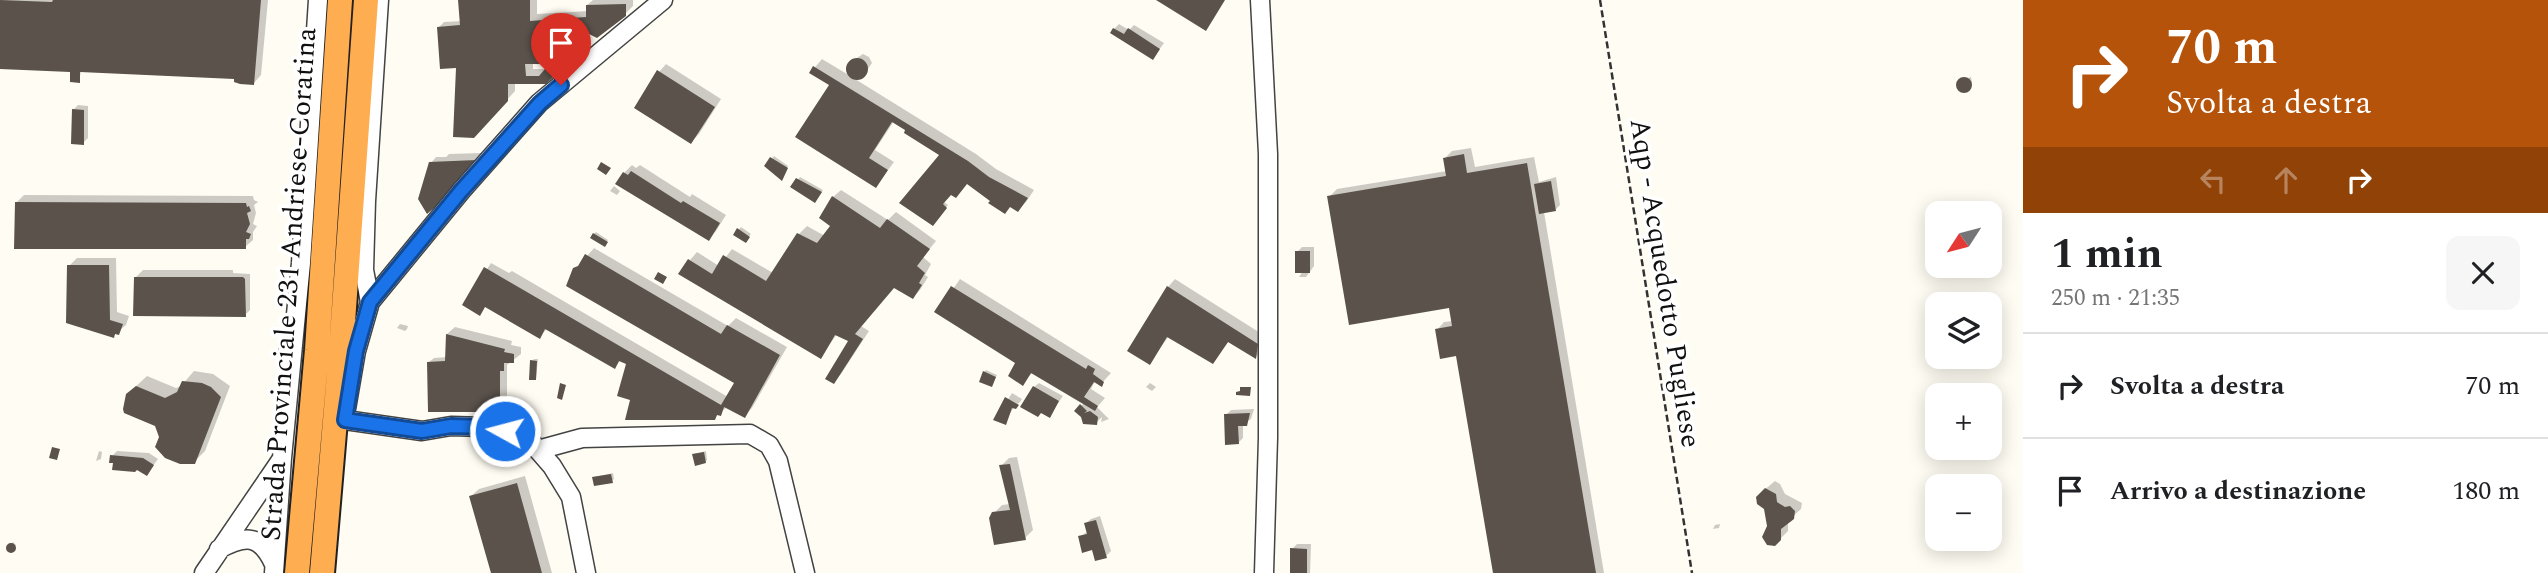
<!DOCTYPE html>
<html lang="it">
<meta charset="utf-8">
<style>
:root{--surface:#fff;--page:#f6f6f6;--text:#202124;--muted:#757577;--line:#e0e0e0}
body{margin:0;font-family:Spectral,serif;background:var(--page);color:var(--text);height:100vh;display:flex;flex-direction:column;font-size:26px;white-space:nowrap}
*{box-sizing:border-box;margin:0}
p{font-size:23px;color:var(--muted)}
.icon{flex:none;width:38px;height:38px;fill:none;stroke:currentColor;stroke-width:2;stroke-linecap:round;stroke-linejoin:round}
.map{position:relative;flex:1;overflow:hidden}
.drawer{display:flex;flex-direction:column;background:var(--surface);width:525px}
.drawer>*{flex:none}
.top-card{background:#b45309;color:#fff;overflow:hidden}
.needle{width:46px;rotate:234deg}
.buttons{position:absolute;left:1925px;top:201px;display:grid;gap:14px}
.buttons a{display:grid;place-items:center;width:77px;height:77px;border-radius:14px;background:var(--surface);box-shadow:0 4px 18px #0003;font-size:35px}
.pin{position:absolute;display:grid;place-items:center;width:60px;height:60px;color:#fff;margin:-72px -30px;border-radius:50% 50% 50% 0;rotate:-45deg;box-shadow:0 0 7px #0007}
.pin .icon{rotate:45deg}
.me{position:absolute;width:77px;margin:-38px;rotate:277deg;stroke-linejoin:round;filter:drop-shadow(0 0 5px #0008)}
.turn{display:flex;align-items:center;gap:24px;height:147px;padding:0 28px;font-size:32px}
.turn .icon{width:91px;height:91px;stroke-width:2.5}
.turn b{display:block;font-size:49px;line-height:60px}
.lanes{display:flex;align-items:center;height:66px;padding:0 28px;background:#0003;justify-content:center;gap:35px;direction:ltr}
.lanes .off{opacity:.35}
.round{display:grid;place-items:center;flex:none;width:74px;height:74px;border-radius:14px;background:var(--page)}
.headline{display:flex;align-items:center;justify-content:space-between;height:119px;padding:0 28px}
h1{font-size:42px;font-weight:700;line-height:52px}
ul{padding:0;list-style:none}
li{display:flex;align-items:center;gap:21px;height:105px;padding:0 28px;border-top:2px solid var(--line)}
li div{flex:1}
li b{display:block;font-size:26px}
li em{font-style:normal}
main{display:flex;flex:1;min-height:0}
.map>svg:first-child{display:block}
.shadow{fill:#0003}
.building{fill:#5a524b}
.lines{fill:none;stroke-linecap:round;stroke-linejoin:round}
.minor-casing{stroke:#434343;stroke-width:21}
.highway-casing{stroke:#212121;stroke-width:28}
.path{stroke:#323232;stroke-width:2.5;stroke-dasharray:7 3.5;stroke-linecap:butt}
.minor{stroke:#fff;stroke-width:18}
.highway{stroke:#ffad51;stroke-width:24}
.route-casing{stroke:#114b97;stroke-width:18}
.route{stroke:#1a73e8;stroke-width:12}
.labels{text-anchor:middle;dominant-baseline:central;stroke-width:7;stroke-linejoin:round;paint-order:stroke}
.street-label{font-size:28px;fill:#101010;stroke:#fff}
</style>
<main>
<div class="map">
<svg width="2023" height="573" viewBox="0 0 2023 573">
<rect width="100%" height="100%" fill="#fffdf3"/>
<path class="shadow" d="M0,0H268L261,75L254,83L236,78L81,71L79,81L74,70L0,67Z
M460,0H537V14L588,11L587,5L593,0H633V6L625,14L582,32V38L574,46L552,47L540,62H533V69H547L565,49L575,54L545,83L515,82V91L482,128L439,27L444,22L462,21Z
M1119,24L1129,30L1134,25L1164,43L1153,58L1114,29Z
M863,54L869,57L872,63L863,76L855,79L976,154L996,169L1034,190L1026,202L1018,210L992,200L967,182L943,201L948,205L933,224L941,154L894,121L875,150L894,162L876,186L831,85L811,72L822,59L852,77L848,70L849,63Z
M666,64L721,99L699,134L691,142L659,72Z
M1971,77L1972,83L1970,87L1968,90L1959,89V81Z
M78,105L88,106V138L83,143L73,110Z
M1471,148L1475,167L1534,157L1539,182L1556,177L1560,205L1555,210L1544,212L1604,573H1494L1458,354L1437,330L1444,322L1453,321L1450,306L1329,197L1337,189L1447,171L1445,158L1452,151Z
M482,153L447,193L431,163L436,157H446L449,154Z
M774,156L788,166L782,179L767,165Z
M632,165L636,168L640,165L690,197L692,194L726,215L716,231L708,239L624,173Z
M800,177L823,190L817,199L793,187Z
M614,186L620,191L617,195L610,191Z
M841,190L888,220L896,212L936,241L923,257L931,264L925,275L928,277L920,290L913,297L894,286L861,326L869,331L841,374L834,382L850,340L837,334L821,357L690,260L697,252L719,266L732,249L773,273L799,234L807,226L825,236L833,225V197Z
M24,195L253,196L254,200L258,202L254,205L256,213L253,224L257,226L253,232V240L245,247L16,203Z
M741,227L751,234L745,241L735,234Z
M596,232L608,240L606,243L594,234Z
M1302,247H1314V266L1306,277H1299L1303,271L1297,252Z
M594,248L728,326L736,318L787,347L752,408L744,416L727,407L714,418L632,398L628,364L621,360L615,366L547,329L540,336L486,305L479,314L464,304L491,263L509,273L512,271L728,397L736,383L582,262Z
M77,258H116L117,312L129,316L126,325L113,336L69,266Z
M143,270H233V273L250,274V310L245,315L135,278Z
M960,279L1111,373L1101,384L1095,381L1091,389L1105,398L1097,407L1109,419L1101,422L1102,417L1096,423L1082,416L1076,411L1084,403L1033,372L1023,383L1018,362L937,312Z
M1175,279L1265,336L1263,349L1256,357L1229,341L1213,362L1169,336L1149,363L1168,287Z
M400,324L408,326L407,329L405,331L397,328Z
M455,327L512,341L511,345L521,347V354L507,365V402L500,410L429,362L434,358L447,357V334Z
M534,359H538L536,378L532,361Z
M986,370L997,375L992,385L984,372Z
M194,371L213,374L230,386L205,451L194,462L161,437L156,424L132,390L147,376L176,388L181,386Z
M1039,383L1063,396L1049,416L1034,387Z
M1150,383L1156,387L1152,391L1146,387Z
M1012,393L1022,399L1020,402L1014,407L1008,417L996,419Z
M1254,409L1251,419L1243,424V438L1238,443L1226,415L1231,410Z
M99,451L102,452L101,459L96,461Z
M117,451L149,453L158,459L147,474L137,468L115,462L112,456Z
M706,451L707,460L705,462L694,454Z
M1017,457L1033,530L1025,538L994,513L1002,505L1010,504L1001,466L1009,458Z
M613,473L614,479L612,481L594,477Z
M525,476L552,573H492L471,496L479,489Z
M1775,481L1780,484L1785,494L1802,503L1801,509L1788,521V531L1775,544L1769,526L1763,491Z
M1100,516L1111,551L1106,556L1080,537L1088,531L1086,523L1091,519Z
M1720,524L1719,528L1713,529L1715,525Z
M13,542L16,545L11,551L8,550L7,548Z
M1297,544H1311L1310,573H1292V549Z"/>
<path class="building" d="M0,0L52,2L53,0H261L254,85L240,84L234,82V79L80,72V83L70,82V72L0,69Z
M458,0H530V21L586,17V5L626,4V16L597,38L587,33L574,34L575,47L547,49V54L540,55L541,64H525L526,76H539L556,56L564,58L569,62L546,84H508V101L474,138L453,137L456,68L440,69L437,27L460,25Z
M1156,0H1225L1206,31Z
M1113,28L1124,34L1128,28L1160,49L1153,60L1110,33Z
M846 69a11 11 0 1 1 22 0a11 11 0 1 1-22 0Z
M813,66L968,161L989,177L1028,198L1018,212L1010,207L1005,214L988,203L990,201L967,184L956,198L951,195L943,204L947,208L933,226L899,203L939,155L904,133L905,130L892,122L869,158L888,170L876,188L795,137L829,85L809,73Z
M657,70L715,107L691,144L634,108Z
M1956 85a8 8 0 1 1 16 0a8 8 0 1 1-16 0Z
M72,109L84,110V145L71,144Z
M1464,154L1467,173L1527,163L1596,573H1493L1456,356L1440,359L1435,329L1452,326L1449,308L1349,325L1327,196L1446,176L1443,158Z
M770,157L788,168L782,181L764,166Z
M477,160L442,201L427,214L418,199L429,162Z
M601,162L611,168L606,175L597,169Z
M631,171L681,203L683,201L720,223L709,241L615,184L623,172L628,175Z
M796,178L822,192L815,203L790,187Z
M1551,181L1556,211L1539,214L1534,184Z
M832,196L880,228L887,219L930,249L917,266L925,273L919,283L922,285L913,299L894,288L855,334L863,339L834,384L825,379L848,341L835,335L821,359L678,274L688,259L712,274L723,255L766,281L797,233L817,243L830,226L819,218Z
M15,202L246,203L247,207L249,206L251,211L247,213L250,224L246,232L251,234L249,239H246V249H14Z
M737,228L750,237L746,243L733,235Z
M593,233L608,242L605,247L590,238Z
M1295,251H1310V273H1295Z
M585,254L721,334L727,325L780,355L745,418L724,407L721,416L717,415L715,420H625L630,400L617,396L626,364L619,361L615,369L545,329L540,339L485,307L480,316L462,305L484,267L721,405L734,383L566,286L573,268L578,266Z
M67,265H109L110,320L123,324L119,335L115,334L114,338L66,323Z
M658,272L667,277L663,284L654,279Z
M134,277H243L245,279L246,317L133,316Z
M951,286L1086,369L1088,365L1095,369L1093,374L1104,382L1102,387L1094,382L1084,397L1098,406L1095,411L1031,373L1023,386L1008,376L1015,363L934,312Z
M1167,286L1258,344L1256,359L1228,342L1213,364L1167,337L1150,365L1127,351Z
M446,334L505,349L504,352L514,354V363H504V371H500V412H428L427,362L445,361Z
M279,339L285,340L284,353H278Z
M530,360L537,361L536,380H529Z
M983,371L996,377L992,387L979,382Z
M182,381L202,383L211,387L221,397L195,464H180L165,458L155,447L159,437L155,426L124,413L123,409L126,394L136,386L165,398L177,392Z
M560,383L566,385L562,400L557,398Z
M1033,386L1059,401L1050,418L1041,413L1038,417L1020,407Z
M1240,387H1251L1250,396L1236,395V392L1240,391Z
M1005,397L1019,405L1016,409L1012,408L1006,425L993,420Z
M1080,404L1087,411L1084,413L1090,411L1098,417L1097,425L1083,424L1081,417L1074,411Z
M1250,413L1247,426H1238L1239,444L1225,445L1224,414Z
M52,447L60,449L57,460L49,458Z
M704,452L706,463L695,466L692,454Z
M110,455L143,458L154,465L147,476L137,470L135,472L112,470L113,463H109Z
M1010,464L1026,540L994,545L989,518L992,512L1010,510L999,465Z
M611,474L613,483L594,486L592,477Z
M517,483L542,573H491L469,496Z
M1765,488L1776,494L1777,502L1785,507L1790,506L1795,511L1794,519L1781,529V540L1775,546L1767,545L1762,537L1767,526L1764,509L1757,504L1756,497Z
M1096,520L1107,558L1095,561L1092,550L1082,553L1078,536L1087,534L1084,523Z
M6 548a5 5 0 1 1 10 0a5 5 0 1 1-10 0Z
M1290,548L1307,549V573H1290Z"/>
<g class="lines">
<g class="minor-casing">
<path id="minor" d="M1260,0L1268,154V438L1264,573
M370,302L364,270L366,201L379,0
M346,409L356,351L370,302L461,191L539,103L663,0
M345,420L422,431L451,426L485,427L525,435L552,466L571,497L586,573
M538,450L582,438L750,434L769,445L778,461L805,573
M219,549C246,535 260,534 274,564
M204,573L281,460
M274,573L282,458L301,263L318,0"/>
</g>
<g class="highway-casing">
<path id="highway" d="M297,573L317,350L340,0
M322,573L341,350L366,0"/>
</g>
<path class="path" d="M1600,0L1692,573"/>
<use href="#minor" class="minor"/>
<use href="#highway" class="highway"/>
</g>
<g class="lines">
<g class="route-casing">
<path id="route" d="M505,431L485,427L451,426L422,431L345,420L356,351L370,302L461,191L540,103L561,85"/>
</g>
<use href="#route" class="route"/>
</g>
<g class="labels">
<g class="street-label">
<text transform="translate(1665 283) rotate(81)">Aqp - Acquedotto Pugliese</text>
<text transform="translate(289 284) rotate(-86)">Strada Provinciale 231 Andriese-Coratina</text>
</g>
</g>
</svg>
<div class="buttons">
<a><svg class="needle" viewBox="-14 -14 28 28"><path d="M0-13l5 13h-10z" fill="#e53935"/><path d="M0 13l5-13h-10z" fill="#757577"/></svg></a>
<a><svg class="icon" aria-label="layers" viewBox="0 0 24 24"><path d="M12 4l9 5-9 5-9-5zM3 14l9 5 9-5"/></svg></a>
<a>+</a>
<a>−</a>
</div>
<div class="pin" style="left:561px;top:85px;background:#d93025"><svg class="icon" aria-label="arrive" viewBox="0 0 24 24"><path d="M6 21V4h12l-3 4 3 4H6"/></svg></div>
<svg class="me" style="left:505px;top:431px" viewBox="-20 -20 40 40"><circle r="17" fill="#1a73e8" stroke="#fff" stroke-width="3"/><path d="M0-11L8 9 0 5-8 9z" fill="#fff"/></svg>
</div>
<section class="drawer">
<div class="top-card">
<div class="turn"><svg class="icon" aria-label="right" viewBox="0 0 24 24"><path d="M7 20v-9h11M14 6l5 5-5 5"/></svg><div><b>70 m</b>Svolta a destra</div></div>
<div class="lanes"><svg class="icon off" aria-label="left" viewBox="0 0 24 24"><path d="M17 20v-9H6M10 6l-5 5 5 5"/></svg><svg class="icon off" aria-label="ahead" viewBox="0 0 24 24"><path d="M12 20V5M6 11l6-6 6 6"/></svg><svg class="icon" aria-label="right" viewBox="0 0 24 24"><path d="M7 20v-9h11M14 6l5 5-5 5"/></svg></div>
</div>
<div class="headline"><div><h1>1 min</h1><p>250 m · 21:35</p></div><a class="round"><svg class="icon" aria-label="close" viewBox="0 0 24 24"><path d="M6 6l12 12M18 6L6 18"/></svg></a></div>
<ul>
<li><svg class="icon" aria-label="right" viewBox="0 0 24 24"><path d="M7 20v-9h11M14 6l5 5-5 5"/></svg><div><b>Svolta a destra</b></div><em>70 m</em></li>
<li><svg class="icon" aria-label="arrive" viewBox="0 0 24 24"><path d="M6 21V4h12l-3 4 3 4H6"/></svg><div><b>Arrivo a destinazione</b></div><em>180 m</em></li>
</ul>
</section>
</main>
